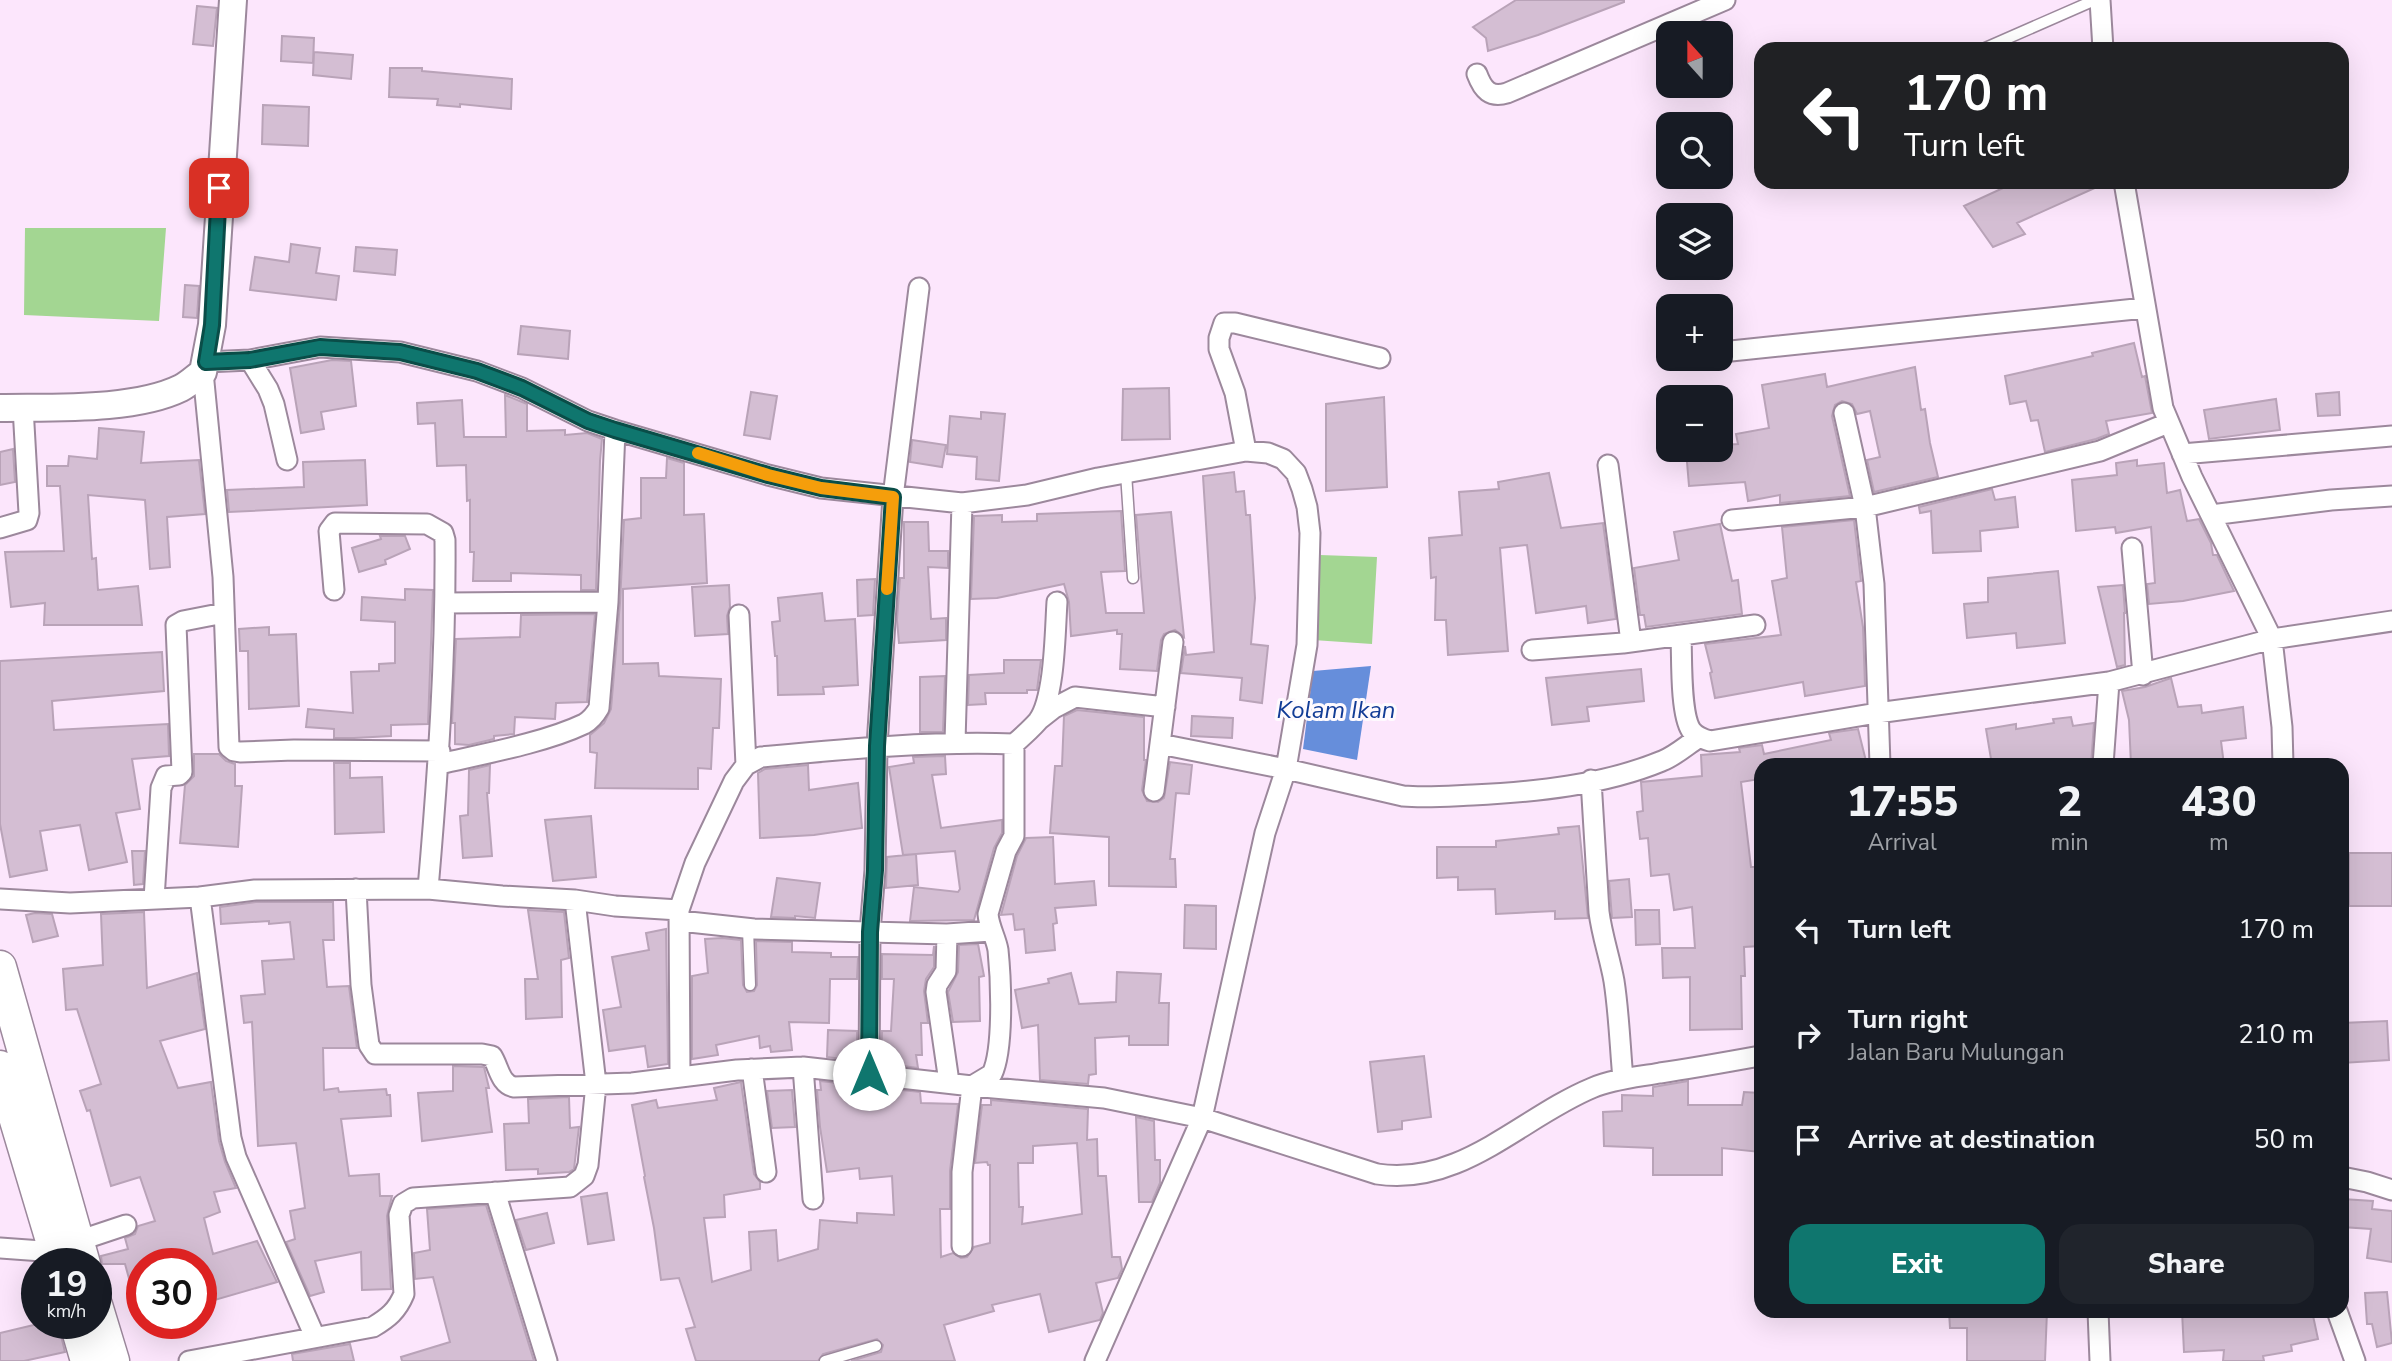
<!DOCTYPE html>
<meta charset="utf-8">
<style>
:root{--surface:#171b24;--page:#20242c;--text:#f1f3f6;--muted:#9ea1a6;--accent:#0f766e}
body{margin:0;font-family:"Nunito Sans",sans-serif;background:var(--page);color:var(--text);height:100vh;display:flex;flex-direction:column;font-size:26px;white-space:nowrap}
*{box-sizing:border-box;margin:0}
p{font-size:23px;color:var(--muted)}
.icon{flex:none;width:38px;height:38px;fill:none;stroke:currentColor;stroke-width:2;stroke-linecap:round;stroke-linejoin:round}
.map{position:relative;flex:1;overflow:hidden}
.sheet{position:absolute;left:1754px;top:758px;width:595px;height:560px;display:flex;flex-direction:column;background:var(--surface);border-radius:21px;box-shadow:0 7px 28px #0002}
.sheet>*{flex:none}
.hud{position:absolute;left:1754px;top:42px;width:595px;height:147px;border-radius:21px;box-shadow:0 7px 28px #0002;background:#202124;color:#fff;overflow:hidden}
.needle{width:46px;rotate:339deg}
.controls{position:absolute;left:1656px;top:21px;display:grid;gap:14px}
.controls a{display:grid;place-items:center;width:77px;height:77px;border-radius:14px;background:var(--surface);box-shadow:0 7px 28px #0002;font-size:35px}
.speed{position:absolute;left:21px;top:1248px;display:flex;gap:14px;font-size:35px;font-weight:700;text-align:center}
.speed>*{display:grid;place-content:center;width:91px;height:91px;border-radius:50%;background:var(--surface);box-shadow:0 7px 28px #0002;line-height:1}
.speed small{font-size:18px;font-weight:400}
.speed .limit{border:10px solid #d22;background:#fff;color:#111}
.pin{position:absolute;display:grid;place-items:center;width:60px;height:60px;color:#fff;margin:-30px;border-radius:14px;box-shadow:0 4px 10px #0006}
.me{position:absolute;width:77px;margin:-38px;rotate:0deg;stroke-linejoin:round;filter:drop-shadow(0 0 5px #0008)}
.turn{display:flex;align-items:center;gap:24px;height:147px;padding:0 35px;font-size:32px}
.turn .icon{width:91px;height:91px;stroke-width:2.5}
.turn b{display:block;font-size:49px;line-height:60px}
.eta{display:flex;justify-content:space-evenly;align-items:center;height:119px;text-align:center}
.eta b{font-size:42px;font-weight:800;line-height:49px}
.action{display:flex;gap:14px;margin-top:auto;padding:14px 35px}
.action a{flex:1;height:80px;border-radius:21px;background:var(--accent);color:#fff;font-size:28px;font-weight:800;line-height:80px;text-align:center}
.action a+a{background:var(--page);color:var(--text)}
ul{padding:0;list-style:none}
li{display:flex;align-items:center;gap:21px;height:105px;padding:0 35px}
li div{flex:1}
li b{display:block;font-size:26px}
li em{font-style:normal}
.map>svg:first-child{display:block}
.green{fill:#a3d692}
.water{fill:#668edb}
.building{fill:#d4bed3;stroke:#b9a3b8;stroke-width:2;fill-rule:evenodd}
.lines{fill:none;stroke-linecap:round;stroke-linejoin:round}
.service-casing{stroke:#9c889c;stroke-width:13}
.minor-casing{stroke:#9c889c;stroke-width:23}
.secondary-casing{stroke:#9c889c;stroke-width:30}
.trunk-casing{stroke:#9c889c;stroke-width:35}
.service{stroke:#fff;stroke-width:10}
.minor{stroke:#fff;stroke-width:19}
.secondary{stroke:#fff;stroke-width:26}
.trunk{stroke:#fff;stroke-width:32}
.route-casing{stroke:#0a4d48;stroke-width:18}
.route{stroke:#0f766e;stroke-width:12}
.slow{stroke:#f59e0b;stroke-width:12}
.labels{text-anchor:middle;dominant-baseline:central;stroke-width:6;stroke-linejoin:round;paint-order:stroke}
.water-label{font-size:24px;font-style:italic;fill:#123c96;stroke:#fefafe}
</style>
<div class="map">
<svg width="2392" height="1361" viewBox="0 0 2392 1361">
<rect width="100%" height="100%" fill="#fce6fc"/>
<path class="green" d="M25,228H166L159,321L24,315Z
M1320,555L1377,557L1372,644L1313,640Z"/>
<path class="water" d="M1371,666L1357,760L1303,749L1313,671Z"/>
<path class="building" d="M1516,0H1624V2L1538,35L1488,51L1486,38L1473,27Z
M197,6L217,8L213,46L193,44Z
M282,36L314,38L313,63L281,61Z
M314,52L353,55L351,79L313,75Z
M390,68H422V71L512,79L511,109L460,104V107L437,105L438,99L389,97Z
M263,105L309,107L308,146L262,144Z
M2016,182H2108L2017,223L2025,234L1993,247L1964,206Z
M291,244L320,248L316,273L339,276L336,300L250,290L255,257L289,262Z
M356,247L397,250L395,275L354,271Z
M185,285L199,286L197,318L183,317Z
M521,326L570,331L568,359L518,354Z
M2134,343L2142,377L2145,376L2152,413L2106,421L2109,434L2096,439L2045,452L2038,420L2031,421L2026,401L2010,404L2005,376L2093,356L2092,353Z
M332,360L351,361L356,406L321,412L324,429L301,433L290,368Z
M1915,367L1921,410L1925,409L1930,443L1938,477L1874,492L1867,460L1880,457L1870,411L1857,414L1852,404L1842,401L1835,405L1832,416L1850,496L1780,503V495L1748,501L1745,482L1689,486L1686,450H1720V445L1738,444L1736,434L1769,428L1762,385L1825,374L1827,387Z
M1169,388L1170,439L1122,440L1123,389Z
M751,392L777,396L770,439L744,435Z
M2339,392L2340,415L2318,416L2316,394Z
M505,395L527,404V431L565,430V435L587,433L602,439L600,461L596,590H581V575L511,573V581H473L474,552H470V500L467,501L466,465L437,466L435,423L418,424L417,403L462,400L464,437H506Z
M1384,397L1387,487L1326,491V404Z
M2276,399L2280,430L2209,439L2204,410Z
M981,412L1005,414L999,481L976,479L977,457L947,454L950,416L981,419Z
M99,428L144,432L141,463L199,460L205,514L167,517L170,567L150,569L145,500L88,495L92,559L96,558L98,590L138,586L142,625H44L45,603L11,607L5,552L64,551L60,486H47V466H68L69,456L97,459Z
M912,440L946,445L942,467L910,462Z
M13,449L15,482L0,485V452Z
M667,458L684,463V515L704,514L707,583L623,589V664L658,663L659,676L721,679L719,728H713L711,769L698,768V789L595,788L597,753L590,752V735L604,723L611,709L620,603L624,520L641,518V478H666Z
M365,460L367,505L229,512L227,490L304,487L303,462Z
M2137,460V466L2164,463L2167,493L2180,490L2187,521L2199,519L2211,543L2213,555H2217L2234,591L2183,601L2149,604L2147,584L2155,583L2151,527L2116,533L2115,527L2076,531L2072,480L2117,475L2116,463Z
M1234,472L1236,492L1244,491L1246,515H1250L1255,598L1251,644L1268,646L1262,703L1240,700L1242,678L1181,673L1185,646L1186,655L1214,652L1203,476Z
M1549,473L1561,528L1603,523L1616,619L1588,623L1586,606L1536,613L1527,545L1500,548L1508,651L1448,655L1446,620H1435L1436,577L1431,578L1429,538L1462,535L1459,492L1499,489L1498,482Z
M1992,489L1995,500L2015,497L2018,527L1980,531L1981,551L1933,553L1931,511L1920,513L1919,507Z
M1121,511L1125,571L1101,572L1106,613H1144L1136,515L1171,512L1184,637L1175,630L1164,634L1161,640L1157,671L1120,669L1122,634H1117V630L1071,636L1069,602L1064,584L997,598L971,599L974,516L1002,515V522L1037,521V514Z
M1854,520L1861,581L1856,582L1863,627L1865,686L1805,696L1803,682L1715,698L1710,673L1712,672L1705,644L1781,635L1772,581L1787,578L1782,527Z
M904,522H928L929,551H948V568L928,567L931,619L946,618V640L899,643L897,620L900,578H904Z
M1720,524L1732,581L1738,580L1742,614L1646,627L1644,615H1640L1634,568L1679,560L1674,532Z
M380,536H405L410,549L385,560L386,564L359,572L352,548L381,539Z
M2058,571L2065,643L2017,648L2016,633L1967,638L1964,604L1988,602V578Z
M875,579L873,615L858,616L857,580Z
M729,585L730,607L727,616L728,634L695,636L692,587Z
M2123,585L2125,613H2124L2125,665L2117,667L2098,587Z
M405,589L433,590L428,724L391,725V736L354,738H334V729L306,727L308,709L353,713L351,672L379,671V664L395,663V622L361,620L362,597L405,600Z
M822,593L825,621L855,619L858,685L823,687L824,694L778,695L777,656H775L772,622L780,621L778,598Z
M595,614L587,702L556,703L555,719L515,717L514,734L494,736V739L469,745L455,744V723H452L456,639L520,637L521,615Z
M269,627V635L296,634L299,706L249,709L248,651H240L239,629Z
M162,652L164,691L52,701L54,730L168,724L169,756L132,759L140,809L116,813L127,862L89,870L80,825L40,831L47,870L10,877L0,824V661Z
M1004,660H1041L1037,690H1027V693H985L986,704L968,705L969,675L1004,673Z
M1641,669L1644,701L1587,707L1589,721L1552,725L1546,678Z
M945,676L943,732H920V677Z
M2171,678L2178,707L2201,705L2202,713L2243,707L2246,738L2221,741L2224,765H2131L2129,720L2122,691L2145,687Z
M1077,710L1144,717V760H1146L1142,790L1147,801L1158,802L1164,798L1170,762L1192,765L1189,794L1176,793L1170,859H1175L1176,887L1109,886V837L1050,833L1055,766H1062L1064,716Z
M1192,716L1233,718L1232,738L1191,736Z
M2071,717L2073,726L2094,723L2091,765H1992L1986,729L2016,724V729L2054,723L2053,719Z
M1858,729L1867,765H1760V779L1741,782L1751,867H1757L1760,895V946L1744,947L1745,976H1741L1742,1029L1690,1030V977L1663,978L1662,948H1695L1692,907L1674,910L1669,874L1651,876L1648,838L1640,839L1637,812L1643,811L1641,782L1702,776L1701,755L1740,752L1739,748L1762,745L1764,754L1831,740L1829,733Z
M194,754H219L226,761L235,764V786H242L238,847L180,843L185,785L194,776Z
M945,756L946,774L932,775L941,828L1002,820V833L994,848L974,920L910,921L914,887L958,892L960,889L955,851L903,855L889,767L914,763L913,757Z
M334,763H350V778L382,777L384,832L335,834Z
M490,765L489,793H487L492,856L463,858L460,816L468,815L469,770Z
M808,765L809,790L858,783L862,828L814,835L760,838L758,773L765,769Z
M591,816L596,877L553,881L545,820Z
M1579,826L1588,918L1555,919V911L1496,914L1495,889L1458,890V877L1437,878V847H1496V841L1559,834L1558,828Z
M1053,837L1055,884L1094,881L1096,905L1055,908L1057,923L1053,924L1055,950L1026,953L1024,929L1015,930L1013,914L1001,915L1017,856L1026,838Z
M132,851H145L143,884L134,885Z
M2349,853H2392V906H2349Z
M916,854L918,885L886,888L887,857Z
M777,878L820,883L815,918L795,916V918L771,917Z
M1629,879L1632,917L1612,918L1609,881Z
M256,902H333L334,940H323L327,987L349,986L357,1048H323L324,1090L338,1088L339,1092L386,1089L387,1095H390L391,1116L341,1119L349,1176L379,1174L380,1196H392L387,1216L391,1289L362,1290L361,1252L315,1261L324,1292L310,1296L286,1242L295,1239L290,1211L305,1208L296,1143L258,1146L252,1022L244,1023L241,996L265,994L262,961L294,959L290,922L269,924V921L221,924L220,907Z
M1185,905L1216,906V949L1184,948Z
M528,910L564,912L569,958L561,960L562,1017L526,1019L525,979H538Z
M1635,910H1659L1660,944L1636,945Z
M144,912L147,988L197,973L205,1029L160,1041L178,1088L211,1082L219,1141L225,1162L236,1188L214,1192L220,1212L204,1218L213,1254L257,1241L277,1282L201,1304V1264H142V1304H136L125,1264H102L101,1256L128,1249L125,1238L135,1234L138,1226L155,1221L140,1177L111,1186L90,1110L87,1111L80,1091L101,1084L77,1009L66,1010L63,969L103,965L101,914Z
M35,913L52,914L58,936L33,942L26,915Z
M666,929L668,1064L648,1067L645,1046L609,1051L603,1010L621,1007L612,957L649,950L646,933Z
M722,938L741,940L743,985L747,992L754,991L757,985L756,941L792,942V952L831,953V957H858L857,979H830L829,1023L789,1022L792,1050L771,1052L770,1046L760,1048L759,1036L716,1045L718,1055L692,1059V976L708,973L705,939Z
M978,944L984,976L979,977L980,1021L953,1022L948,992L958,972L959,945Z
M934,946V967L926,979L924,991L928,1023H921L922,1055H916L918,1068L881,1063L882,1031H891L894,979H882V954L933,955Z
M1117,972L1161,974L1159,1003H1169L1168,1045H1129V1036L1095,1038L1096,1074L1089,1075L1088,1084L1040,1080L1038,1025L1022,1028L1015,990L1049,983L1048,979L1071,973L1079,1004L1116,1002Z
M2387,1021L2389,1060L2342,1063V1023Z
M828,1030L857,1031V1061L827,1057Z
M1424,1056L1431,1117L1402,1121V1129L1378,1132L1370,1062Z
M453,1066L484,1067L489,1088H486L492,1132L422,1141L418,1093L453,1091Z
M820,1081L920,1092L921,1103L958,1104L950,1171V1209H940L941,1257L953,1253L961,1258L967,1257L974,1247L990,1243V1165H988L987,1162L975,1163L982,1105H991V1100L1088,1109L1087,1140L1097,1139L1098,1176H1106L1112,1257H1120L1122,1269L1118,1278L1096,1283L1103,1313L1100,1320L1049,1332L1040,1294L992,1305L994,1311L944,1325L955,1361H851L881,1352L883,1345L877,1339L823,1354L818,1361H696L686,1329L695,1327L679,1278L661,1280L654,1228L644,1177L645,1176L632,1105L656,1100L658,1108L717,1100L714,1088L741,1082L754,1174L760,1182V1189L724,1195L725,1217L704,1218L712,1282L751,1270L749,1232L776,1230L778,1261L818,1249L820,1220L857,1223V1213L894,1215L892,1176L860,1179L859,1168L827,1172L820,1127L817,1090H821ZM1077,1143L1082,1214L1022,1224L1023,1207H1019L1018,1163H1033V1146Z
M1688,1081V1105H1742L1744,1092L1760,1093V1152L1722,1148V1175H1653V1148L1604,1146L1603,1112L1622,1111V1095L1653,1096V1087Z
M792,1090L795,1127L772,1128L767,1091Z
M569,1097L570,1128L579,1127L574,1169L569,1172L538,1174V1169L506,1170L504,1124L529,1123L528,1099Z
M1136,1117L1154,1121L1155,1160H1160V1183L1152,1202H1139Z
M607,1193L614,1240L588,1244L581,1197Z
M2342,1199L2373,1201L2372,1209L2392,1211V1262L2367,1258L2371,1229L2342,1227Z
M486,1205L534,1361H402L401,1357L450,1342L433,1277L415,1279L414,1253L430,1250L427,1209Z
M547,1213L554,1243L526,1250L516,1220Z
M2387,1292L2392,1343L2377,1347L2372,1324H2367L2365,1293Z
M1949,1311H2047L2045,1361H1967V1328H1950Z
M2182,1311H2312L2318,1339L2291,1345L2292,1351L2263,1356L2264,1361H2223L2224,1350L2184,1352Z
M42,1323H58L65,1352L24,1361H0V1333Z
M350,1344L354,1361H293L292,1354Z"/>
<g class="lines">
<g class="service-casing">
<path id="service" d="M1983,49L2095,0
M1126,473L1133,578
M748,928L750,985
M825,1361L876,1346"/>
</g>
<g class="minor-casing">
<path id="minor" d="M2100,0L2103,49
M1477,74C1483,90 1490,98 1507,93L1725,0
M2124,182L2163,408L2192,477L2272,639L2282,727L2283,765
M1731,351L2145,308
M250,360L268,389L274,404L287,460
M206,362L250,360L320,347L400,352L477,371L522,388L588,421L615,430L768,475L821,488L962,503L1027,495L1098,478L1246,451L1268,453L1283,459L1296,473L1302,489L1307,507L1310,533L1307,645L1286,769L1265,833L1202,1118L1095,1361
M203,372L223,577L229,747L234,751L240,752L294,750L440,751
M1844,413L1865,507L1874,584L1880,765
M1246,451L1235,393L1219,349V338L1224,323H1235L1380,358
M2182,454L2392,436
M1608,465L1631,642
M2211,515L2331,500L2392,496
M1732,520L1865,507L2100,451L2168,423
M0,528L27,520L29,513L23,407
M2132,548L2143,675
M334,590L329,531L335,523L427,524L443,533L445,540C446,657 438,773 428,889
M446,603L608,602
M739,615L746,765
M1681,635C1682,657 1680,713 1691,730C1696,737 1703,739 1710,741L1877,713L2109,682
M1532,650L1623,643L1755,625
M1040,719L1054,708L1075,697L1165,707
M955,742L962,503
M1160,744L1286,769L1403,796C1426,798 1449,796 1473,795C1535,792 1604,785 1662,761C1675,756 1687,745 1698,738
M439,764C482,754 544,743 584,724C591,720 595,715 599,708L608,602L615,430
M2103,765L2109,682L2272,639L2392,621
M1591,780L1599,912C1602,936 1610,958 1614,981C1619,1013 1620,1047 1623,1079
M1154,791L1173,642
M356,889L361,985L369,1045L375,1054H482L492,1056C499,1067 500,1084 514,1087L632,1083L737,1070L803,1067L972,1086L1104,1098L1202,1118L1377,1174C1460,1187 1522,1117 1592,1088C1613,1079 1638,1077 1660,1073C1694,1068 1727,1062 1760,1056
M200,897L231,1138L236,1157L315,1337
M0,899L70,903L200,897L255,890L428,889L502,896L575,900L615,906L679,910L695,863L734,781L746,765L761,757C847,749 929,741 1014,744
M154,899L161,788L166,776L179,775L182,772L176,625L183,621L224,613
M679,910L680,1077
M680,921L754,929L947,934L991,931
M947,934L946,971L937,985L936,992L949,1082
M803,1067L813,1199
M752,1069L766,1172
M869,1074L870,932L875,870L877,746L893,497L919,288
M2342,1177L2367,1182L2392,1190
M495,1192L547,1361
M78,1241L126,1225
M962,1246V1172L972,1086L992,1074C1004,1049 1001,979 998,950C996,938 989,927 988,914L1006,851L1014,836V744C1022,737 1031,729 1038,721C1055,698 1055,631 1057,602
M0,1248L56,1252
M2098,1311L2100,1361
M2337,1311L2355,1361
M189,1361L373,1327C388,1318 397,1311 404,1294L399,1215L403,1204L413,1198L570,1187L584,1176L588,1165L596,1084L575,900"/>
</g>
<g class="secondary-casing">
<path id="secondary" d="M0,408C53,407 134,411 181,388C189,384 196,377 203,372L212,325L233,0"/>
</g>
<g class="trunk-casing">
<path id="trunk" d="M0,967L84,1264
M0,1067L59,1264
M96,1305L113,1361
M76,1323L87,1361"/>
</g>
<use href="#service" class="service"/>
<use href="#minor" class="minor"/>
<use href="#secondary" class="secondary"/>
<use href="#trunk" class="trunk"/>
</g>
<g class="lines">
<g class="route-casing">
<path id="route" d="M219,188L212,325L206,362L250,360L320,347L400,352L477,371L522,388L588,421L615,430L768,475L821,488L893,497L877,746L875,870L870,932L869,1074"/>
</g>
<use href="#route" class="route"/>
<path class="slow" d="M698,453L768,475L821,488L893,497L887,589"/>
</g>
<g class="labels">
<g class="water-label">
<text x="1336" y="710">Kolam Ikan</text>
</g>
</g>
</svg>
<div class="controls">
<a><svg class="needle" viewBox="-14 -14 28 28"><path d="M0-13l5 13h-10z" fill="#e53935"/><path d="M0 13l5-13h-10z" fill="#9ea1a6"/></svg></a>
<a><svg class="icon" aria-label="search" viewBox="0 0 24 24"><circle cx="10" cy="10" r="6"/><path d="M15 15l6 6"/></svg></a>
<a><svg class="icon" aria-label="layers" viewBox="0 0 24 24"><path d="M12 4l9 5-9 5-9-5zM3 14l9 5 9-5"/></svg></a>
<a>+</a>
<a>−</a>
</div>
<div class="speed"><div>19<small>km/h</small></div><div class="limit">30</div></div>
<div class="pin" style="left:219px;top:188px;background:#d93025"><svg class="icon" aria-label="arrive" viewBox="0 0 24 24"><path d="M6 21V4h12l-3 4 3 4H6"/></svg></div>
<svg class="me" style="left:869px;top:1074px" viewBox="-20 -20 40 40"><circle r="19" fill="#fff"/><path d="M0-13L10 11 0 6-10 11z" fill="#0f766e"/></svg>
<div class="hud">
<div class="turn"><svg class="icon" aria-label="left" viewBox="0 0 24 24"><path d="M17 20v-9H6M10 6l-5 5 5 5"/></svg><div><b>170 m</b>Turn left</div></div>
</div>
<section class="sheet">
<div class="eta">
<div><b>17:55</b><p>Arrival</p></div>
<div><b>2</b><p>min</p></div>
<div><b>430</b><p>m</p></div>
</div>
<ul>
<li><svg class="icon" aria-label="left" viewBox="0 0 24 24"><path d="M17 20v-9H6M10 6l-5 5 5 5"/></svg><div><b>Turn left</b></div><em>170 m</em></li>
<li><svg class="icon" aria-label="right" viewBox="0 0 24 24"><path d="M7 20v-9h11M14 6l5 5-5 5"/></svg><div><b>Turn right</b><p>Jalan Baru Mulungan</p></div><em>210 m</em></li>
<li><svg class="icon" aria-label="arrive" viewBox="0 0 24 24"><path d="M6 21V4h12l-3 4 3 4H6"/></svg><div><b>Arrive at destination</b></div><em>50 m</em></li>
</ul>
<div class="action"><a>Exit</a><a>Share</a></div>
</section>
</div>
